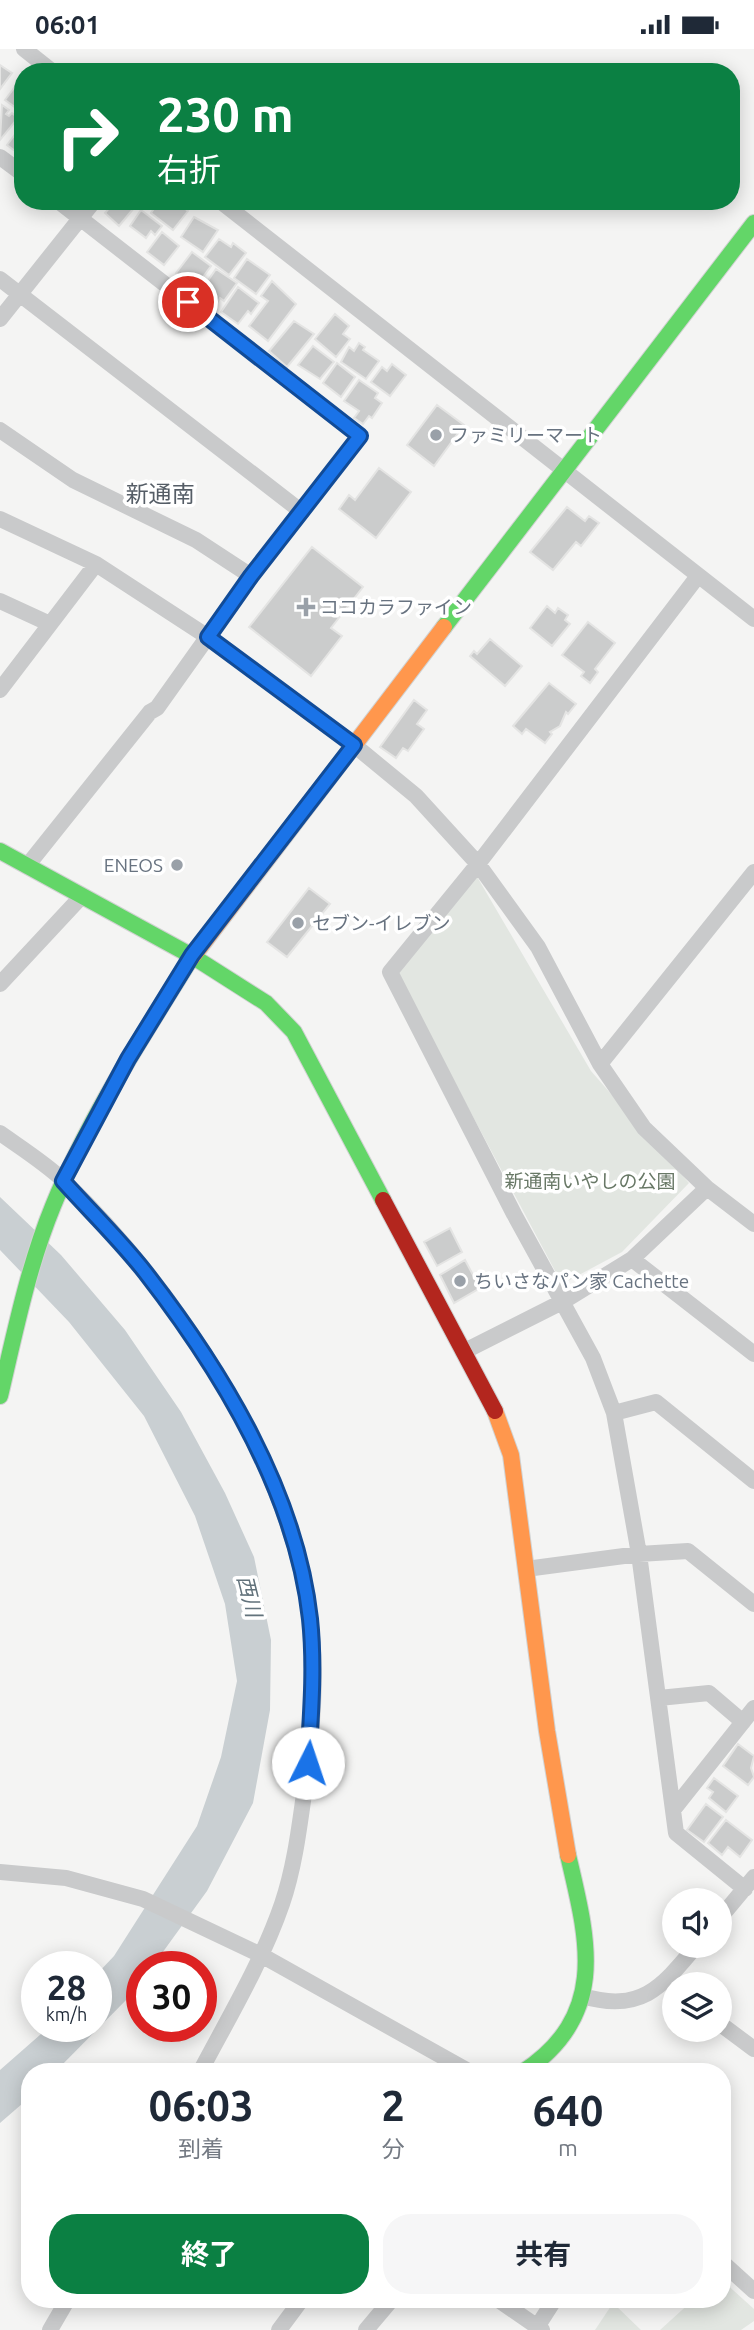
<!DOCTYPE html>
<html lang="ja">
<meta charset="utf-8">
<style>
:root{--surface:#fff;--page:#f6f6f7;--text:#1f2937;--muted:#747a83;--accent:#0b8043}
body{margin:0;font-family:Ubuntu,"Noto Sans JP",sans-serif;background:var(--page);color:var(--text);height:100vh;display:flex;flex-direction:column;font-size:26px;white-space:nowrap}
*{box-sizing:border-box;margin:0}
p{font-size:23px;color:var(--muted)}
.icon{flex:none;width:38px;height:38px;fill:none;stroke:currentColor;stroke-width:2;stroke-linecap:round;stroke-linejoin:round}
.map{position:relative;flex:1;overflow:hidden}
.details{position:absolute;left:21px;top:2014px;width:710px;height:245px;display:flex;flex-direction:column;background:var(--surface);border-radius:28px;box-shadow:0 4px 18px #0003}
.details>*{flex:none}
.top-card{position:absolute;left:14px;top:14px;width:726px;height:147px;border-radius:28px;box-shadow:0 4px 18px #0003;background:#0b8043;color:#fff;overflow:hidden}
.tools{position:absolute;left:662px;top:1839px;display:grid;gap:14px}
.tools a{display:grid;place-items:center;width:70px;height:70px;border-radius:50%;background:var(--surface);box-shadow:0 4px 18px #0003;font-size:35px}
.speed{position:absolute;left:21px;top:1902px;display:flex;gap:14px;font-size:35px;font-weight:700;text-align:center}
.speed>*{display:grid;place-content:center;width:91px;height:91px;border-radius:50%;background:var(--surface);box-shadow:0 4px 18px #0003;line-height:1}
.speed small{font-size:18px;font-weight:400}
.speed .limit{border:10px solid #d22;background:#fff;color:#111}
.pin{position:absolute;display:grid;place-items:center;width:60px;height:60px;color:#fff;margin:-30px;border:4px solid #fff;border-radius:50%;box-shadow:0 2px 7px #0007}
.me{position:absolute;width:77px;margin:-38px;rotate:4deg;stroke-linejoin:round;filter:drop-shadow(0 0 5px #0008)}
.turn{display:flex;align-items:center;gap:24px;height:147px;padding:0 28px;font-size:32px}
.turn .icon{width:91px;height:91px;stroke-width:2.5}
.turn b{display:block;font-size:49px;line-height:60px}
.eta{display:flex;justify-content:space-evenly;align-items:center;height:119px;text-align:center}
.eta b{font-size:42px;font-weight:700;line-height:49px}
.button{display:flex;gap:14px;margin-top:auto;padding:14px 28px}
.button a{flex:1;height:80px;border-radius:28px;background:var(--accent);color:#fff;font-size:28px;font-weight:700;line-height:80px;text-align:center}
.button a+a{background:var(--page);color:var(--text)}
.status{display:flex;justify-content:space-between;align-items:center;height:49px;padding:0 35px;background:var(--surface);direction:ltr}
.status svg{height:19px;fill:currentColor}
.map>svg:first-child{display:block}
.green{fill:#e2e6e1}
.water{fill:#c9cfd2}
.building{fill:#cbcccc;stroke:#e4e4e3;stroke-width:2}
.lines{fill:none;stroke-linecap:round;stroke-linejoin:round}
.fast-casing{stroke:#d1d2d2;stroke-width:18}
.slow-casing{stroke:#d1d2d2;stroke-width:18}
.jam-casing{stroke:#d1d2d2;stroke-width:18}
.street{stroke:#c9cacb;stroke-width:16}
.fast{stroke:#63d668;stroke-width:16}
.slow{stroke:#ff974d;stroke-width:16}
.jam{stroke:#b3261e;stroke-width:16}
.route-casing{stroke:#114b97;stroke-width:18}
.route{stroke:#1a73e8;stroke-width:12}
.poi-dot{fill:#99a0a8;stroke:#fff;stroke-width:2.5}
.labels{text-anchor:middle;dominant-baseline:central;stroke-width:7;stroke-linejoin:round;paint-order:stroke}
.poi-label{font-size:19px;fill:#687380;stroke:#fff;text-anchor:start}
.park-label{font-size:19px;fill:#687866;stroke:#fff}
.water-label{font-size:21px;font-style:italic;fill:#63737c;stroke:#fff}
.quarter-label{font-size:23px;fill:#555d66;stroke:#fff}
</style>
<div class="status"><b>06:01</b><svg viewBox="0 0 49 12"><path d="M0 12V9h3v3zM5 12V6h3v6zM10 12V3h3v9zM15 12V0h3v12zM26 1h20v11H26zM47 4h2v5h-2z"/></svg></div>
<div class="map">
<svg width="754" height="2281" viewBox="0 0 754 2281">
<rect width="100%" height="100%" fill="#f4f4f3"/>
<path class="green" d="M476,826L591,1022L689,1134L622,1203L562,1235L397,925Z
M723,2232L754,2260V2272L741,2281H660L693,2251L723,2250Z
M613,2254L641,2281H595Z"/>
<path class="water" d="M0,1148L61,1206L125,1281L181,1363L225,1444L254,1508L271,1591L270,1661L253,1754L207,1842L152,1918H142V1933L134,1943L55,2023H30V2048L0,2074V2021L49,1978H96V1926L114,1907L197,1777L221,1708L237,1632L225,1555L195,1467L144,1367L69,1273L0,1201Z"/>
<path class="building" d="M0,16L12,24L0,40Z
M20,31L23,33V64L5,51Z
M2,56L9,61L6,65L9,67L12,64L18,69L0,91Z
M23,75V108L7,96Z
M115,152H126L134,159L119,177L105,164Z
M159,152H175L188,162L173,181L151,164Z
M141,161L162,177L155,186L151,182L146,189L130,177Z
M194,168L218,181L203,203L181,188Z
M162,183L179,197L164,216L147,203Z
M219,190L231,198L233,194L246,204L229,226L205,208Z
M192,203L211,217L195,239L176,224Z
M247,210L270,226L256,245L234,229Z
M216,220L237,234L224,252L220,249L217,254L200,243Z
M272,232L296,255L268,292L249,277L268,252L261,247Z
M238,238L259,254L251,265L248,262L238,275L221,263Z
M335,265L349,277L343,285L350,290L336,308L315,290Z
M294,272L314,285L287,318L269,302Z
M359,294L365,298L363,301L379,312L366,330L341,313L349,298L354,302Z
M313,297L334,313L320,330L298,316Z
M337,314L355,328L341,348L323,334Z
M392,315L406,326L390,347L371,333L382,318L387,322Z
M359,331L378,344L375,349L382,354L372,369L369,367L363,375L354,369L359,362L344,352Z
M437,356L464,376L434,417L407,396Z
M379,419L411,443L376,489L339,460L349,446L355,451Z
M567,458L585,472L589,467L599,474L581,497L576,493L553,521L530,503Z
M312,498L363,538L331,579L342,587L311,627L249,578Z
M547,557L555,564L558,559L568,566L565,571L570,575L552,597L530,579Z
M588,573L615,594L595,620L598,623L590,634L581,627L584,623L562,606Z
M490,590L522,617L505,637L470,607L474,602L477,605Z
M549,634L576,655L568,665L566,663L560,677L550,683L552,685L545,694L526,680L522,685L513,677Z
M414,651L427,661L417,675L424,680L408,702L403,699L396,709L380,698Z
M309,839L330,855L287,908L267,893Z
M450,1179L462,1203L437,1217L424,1193Z
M465,1211L480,1239L454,1254L440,1226Z
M738,1695L754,1707L751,1719L754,1728L748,1736L723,1717Z
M714,1729L738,1747L726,1763L709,1749L713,1743L707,1739Z
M706,1755L723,1768L704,1793L687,1781Z
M726,1771L752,1791L740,1808L728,1798L722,1806L708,1794Z"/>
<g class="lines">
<g class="fast-casing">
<path id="fast" d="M444,578L754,174
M0,802L192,907L266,954L294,983L383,1151
M0,1347C15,1283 28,1218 53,1157C88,1071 139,993 188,914
M523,2023C609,1966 588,1891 568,1806"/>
</g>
<g class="slow-casing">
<path id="slow" d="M188,914L444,578
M495,1362L511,1406L547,1682L568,1806"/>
</g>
<g class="jam-casing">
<path id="jam" d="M383,1151L495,1362"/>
</g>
<path class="street" d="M24,0L53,23
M0,108L23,125
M220,152L754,570
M0,230L302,463
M0,270L94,152
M0,381L73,431L196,491L251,527
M0,470L96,515L208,588L354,696L416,747L478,815L538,898L600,1015L644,1079L707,1139L754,1175
M698,527L478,815L390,923L514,1165L593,1309L614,1364L639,1505L676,1784L745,1840
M0,552L50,575
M0,641L96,515
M27,817L150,663L157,659L251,527L360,387L58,152
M0,935L81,848
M600,1015L754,823
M0,1084C21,1099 45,1114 64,1132C177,1240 288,1412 310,1568C318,1626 312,1687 304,1745C299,1781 294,1820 282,1855C262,1913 229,1968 200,2023
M632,1210L754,1305
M463,1303L564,1252L632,1210L707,1139
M614,1364L656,1353L754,1432
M526,1520L639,1505L688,1502L754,1555
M659,1649L709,1644L743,1673
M673,1761L754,1659
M0,1823L66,1829L143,1850L261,1906L470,2023
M719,1870L754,1828
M582,1947C641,1964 661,1939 696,1897
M719,1974L754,2000
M723,2214L754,2242
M497,2250L542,2281
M537,2278L555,2250
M50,2281L68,2250
M279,2281L302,2250
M366,2281L392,2250"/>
<use href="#fast" class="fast"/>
<use href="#slow" class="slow"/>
<use href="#jam" class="jam"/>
</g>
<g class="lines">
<g class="route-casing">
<path id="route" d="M188,253L360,387L251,527L208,588L354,696L192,906L128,1010L63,1132C90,1162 120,1191 145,1223C222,1322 296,1443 310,1570C315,1618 311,1666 308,1714"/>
</g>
<use href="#route" class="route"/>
</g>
<g class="poi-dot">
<circle cx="436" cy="386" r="7"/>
<path d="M302.5 547.5h7v7h7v7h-7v7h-7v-7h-7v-7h7z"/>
<circle cx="177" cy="816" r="7"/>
<circle cx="298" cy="874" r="7"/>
<circle cx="460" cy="1232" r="7"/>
</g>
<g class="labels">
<g class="poi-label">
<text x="450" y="386">ファミリーマート</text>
<text x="320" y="558">ココカラファイン</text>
<text x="163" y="816" text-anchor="end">ENEOS</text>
<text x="312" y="874">セブン-イレブン</text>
<text x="474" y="1232">ちいさなパン家 Cachette</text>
</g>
<g class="park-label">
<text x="590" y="1132">新通南いやしの公園</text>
</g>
<g class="water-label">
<text transform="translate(250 1547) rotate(76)">西川</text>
</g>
<g class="quarter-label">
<text x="160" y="444">新通南</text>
</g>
</g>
</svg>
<div class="tools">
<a><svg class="icon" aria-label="sound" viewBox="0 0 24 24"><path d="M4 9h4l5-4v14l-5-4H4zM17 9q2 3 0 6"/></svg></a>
<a><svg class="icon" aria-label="layers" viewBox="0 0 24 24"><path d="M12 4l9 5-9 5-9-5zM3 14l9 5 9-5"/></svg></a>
</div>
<div class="speed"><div>28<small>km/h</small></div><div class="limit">30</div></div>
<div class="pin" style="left:188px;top:253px;background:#d93025"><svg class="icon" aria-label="arrive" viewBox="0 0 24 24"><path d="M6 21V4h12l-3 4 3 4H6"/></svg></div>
<svg class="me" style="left:308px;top:1714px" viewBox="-20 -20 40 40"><circle r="19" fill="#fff"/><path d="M0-13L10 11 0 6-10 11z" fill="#1a73e8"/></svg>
<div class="top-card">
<div class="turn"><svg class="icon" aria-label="right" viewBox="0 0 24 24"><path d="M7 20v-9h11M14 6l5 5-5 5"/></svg><div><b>230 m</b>右折</div></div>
</div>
<section class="details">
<div class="eta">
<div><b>06:03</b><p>到着</p></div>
<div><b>2</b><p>分</p></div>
<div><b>640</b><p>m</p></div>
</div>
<div class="button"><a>終了</a><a>共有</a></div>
</section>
</div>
